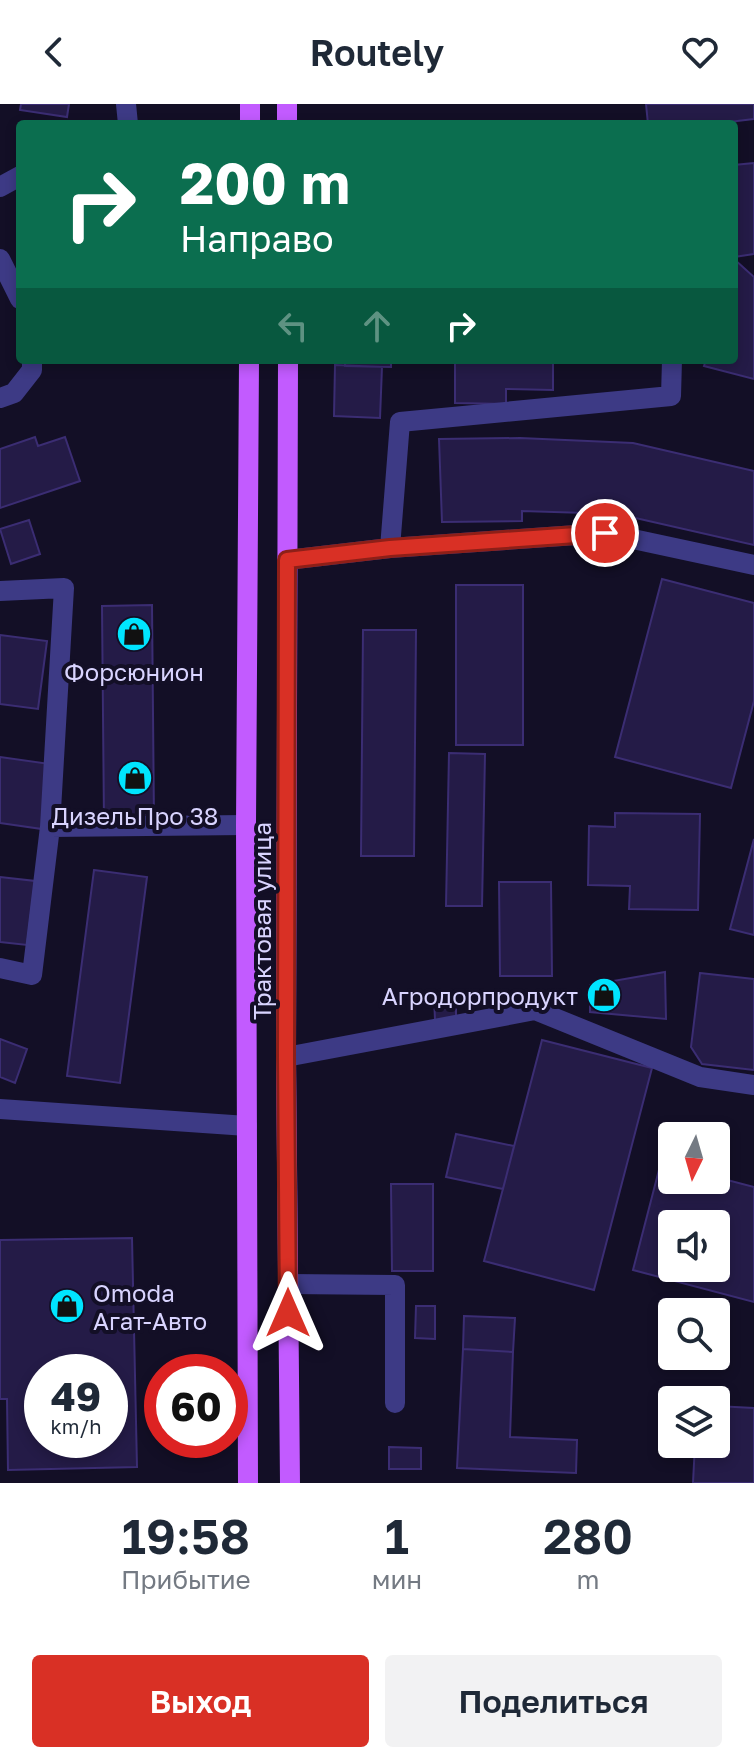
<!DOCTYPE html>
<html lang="ru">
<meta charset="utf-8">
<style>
:root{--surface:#fff;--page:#f2f2f3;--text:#1f2937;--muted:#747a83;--accent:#d93025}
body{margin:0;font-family:"Golos Text",sans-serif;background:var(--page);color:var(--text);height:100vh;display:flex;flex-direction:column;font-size:30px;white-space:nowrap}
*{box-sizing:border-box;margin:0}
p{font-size:26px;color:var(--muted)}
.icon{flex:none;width:44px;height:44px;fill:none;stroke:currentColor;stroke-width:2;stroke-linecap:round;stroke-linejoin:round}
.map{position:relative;height:1379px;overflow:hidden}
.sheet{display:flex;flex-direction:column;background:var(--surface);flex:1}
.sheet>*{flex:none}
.guide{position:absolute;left:16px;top:16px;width:722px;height:244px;border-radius:8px;box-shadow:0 4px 12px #0003;background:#0b6e4f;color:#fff;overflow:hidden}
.needle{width:52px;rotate:185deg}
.tools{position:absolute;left:658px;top:1018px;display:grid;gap:16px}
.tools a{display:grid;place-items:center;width:72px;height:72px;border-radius:8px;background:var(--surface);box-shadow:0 4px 12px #0003;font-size:40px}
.speed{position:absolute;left:24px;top:1250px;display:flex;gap:16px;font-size:40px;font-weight:700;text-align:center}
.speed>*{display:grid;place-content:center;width:104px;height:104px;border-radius:50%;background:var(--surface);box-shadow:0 4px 12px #0003;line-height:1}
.speed small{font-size:20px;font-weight:400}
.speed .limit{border:12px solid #d22;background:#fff;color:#111}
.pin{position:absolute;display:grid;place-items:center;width:68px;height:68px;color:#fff;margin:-34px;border:4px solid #fff;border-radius:50%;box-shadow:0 2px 8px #0007}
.me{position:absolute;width:88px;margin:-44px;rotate:0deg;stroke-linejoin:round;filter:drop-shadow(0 0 6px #0008)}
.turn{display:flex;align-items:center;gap:28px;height:168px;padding:0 32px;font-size:36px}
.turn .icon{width:104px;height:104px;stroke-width:2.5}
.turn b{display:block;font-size:56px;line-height:68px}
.lanes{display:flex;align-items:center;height:76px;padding:0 32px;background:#0003;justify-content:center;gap:40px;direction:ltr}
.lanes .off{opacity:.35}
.eta{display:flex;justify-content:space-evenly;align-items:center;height:136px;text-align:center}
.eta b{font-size:48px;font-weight:600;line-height:56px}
.primary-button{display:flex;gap:16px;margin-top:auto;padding:16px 32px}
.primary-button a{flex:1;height:92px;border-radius:8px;background:var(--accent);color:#fff;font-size:32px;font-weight:600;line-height:92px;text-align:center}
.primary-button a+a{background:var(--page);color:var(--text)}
header{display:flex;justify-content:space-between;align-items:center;height:104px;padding:0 32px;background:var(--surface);font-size:36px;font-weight:600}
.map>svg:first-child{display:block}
.building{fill:#241b47;stroke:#3b2d73;stroke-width:2;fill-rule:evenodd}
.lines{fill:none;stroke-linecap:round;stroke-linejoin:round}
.minor{stroke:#3d3a85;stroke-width:20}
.major{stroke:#c25bff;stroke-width:20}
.route-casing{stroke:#8d1f18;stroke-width:20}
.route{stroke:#d93025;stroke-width:14}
.labels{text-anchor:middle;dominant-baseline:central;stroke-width:8;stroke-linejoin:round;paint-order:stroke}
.poi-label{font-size:24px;fill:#d9d4ff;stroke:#130f26}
.street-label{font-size:24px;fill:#d9d4ff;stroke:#130f26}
</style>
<header><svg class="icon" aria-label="back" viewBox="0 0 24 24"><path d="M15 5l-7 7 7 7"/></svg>Routely<svg class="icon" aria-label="heart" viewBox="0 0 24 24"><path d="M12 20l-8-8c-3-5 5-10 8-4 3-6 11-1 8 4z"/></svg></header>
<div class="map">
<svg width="754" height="1379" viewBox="0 0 754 1379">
<rect width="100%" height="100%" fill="#130f26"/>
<path class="building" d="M21,0H69L67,13L20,6Z
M646,0H754V15L712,20H648Z
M754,59V150L734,153V61Z
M734,155L754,173V275L704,262L706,256H734Z
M345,256H391V263L345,262Z
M455,256H651V258L553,257V286L506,285V300L455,299Z
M335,261L382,263L380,314L334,312Z
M35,333L38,342L65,333L80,377L0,404V345Z
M520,334L633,339L754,367V441L618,410L522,407V417L442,418L439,335Z
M29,416L40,450L11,460L0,425Z
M662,475L754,499V597L731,684L615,653Z
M456,481H523V641H456Z
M152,501L154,718H104L102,502Z
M363,526H416L414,752H361Z
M0,531L47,537L38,605L0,600Z
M449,649L485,650L482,802H446Z
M0,653L50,660L42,725L0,719Z
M615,709L700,710L698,806L629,805L630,782L588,781L589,722L615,723Z
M754,735V831L730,825Z
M94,766L147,773L120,979L67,972Z
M0,773L35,777L27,841L0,838Z
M499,778H551L552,872H500Z
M665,868L666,915L590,908V881Z
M700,869L754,875V966L702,960L691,943Z
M434,892H456V916H435Z
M0,935L27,945L15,979L0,973Z
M542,936L652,964L594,1186L484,1157Z
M456,1030L514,1042L503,1085L446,1073Z
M661,1058L672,1061V1076H716V1073L754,1083V1198L633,1166ZM672,1120H716V1164H672Z
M391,1080H433V1167H392Z
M132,1134L137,1363L8,1366L7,1295H0V1136ZM42,1268H110V1336H42Z
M416,1202H435V1235L415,1234Z
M464,1212L515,1214L513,1248L463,1245Z
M463,1245L513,1248L510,1333L577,1336L576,1369L457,1364Z
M716,1302L754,1304V1379H693L695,1340H716Z
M389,1343L421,1344V1365H389Z"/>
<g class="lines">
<path class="minor" d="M126,0L128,20
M0,83L20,72
M0,155L20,195
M0,294L14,289L32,266V256
M390,444L400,318L671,292L672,256
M287,456L390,444L605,429L754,461
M0,487L64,484L50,723L32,871L0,864
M50,723L246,721
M286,953L535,906L700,973L754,981
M0,1005L247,1022
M288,1180L395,1181V1299"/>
<path class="major" d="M250,20V0
M287,20V0
M288,256L286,953L290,1379
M248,1379L246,721L249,256"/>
</g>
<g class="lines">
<g class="route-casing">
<path id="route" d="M288,1209L286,953L287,456L390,444L605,429"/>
</g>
<use href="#route" class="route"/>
</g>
<defs>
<g id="shop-disc" transform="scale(1.8)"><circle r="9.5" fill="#00e5ff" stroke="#130f26"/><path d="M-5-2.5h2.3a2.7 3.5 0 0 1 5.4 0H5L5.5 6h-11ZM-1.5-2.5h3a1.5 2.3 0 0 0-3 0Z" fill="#111"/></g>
</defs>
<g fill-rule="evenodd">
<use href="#shop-disc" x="134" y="530"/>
<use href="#shop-disc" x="135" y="674"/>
<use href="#shop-disc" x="604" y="891"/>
<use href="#shop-disc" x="67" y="1202"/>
</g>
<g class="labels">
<g class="poi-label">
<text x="134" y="567">Форсюнион</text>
<text x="135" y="711">ДизельПро 38</text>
<text x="578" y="891" text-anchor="end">Агродорпродукт</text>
<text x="93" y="1188" text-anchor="start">Omoda<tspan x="93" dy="28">Агат-Авто</tspan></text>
</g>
<g class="street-label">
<text transform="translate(261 817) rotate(-90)">Трактовая улица</text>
</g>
</g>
</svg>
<div class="tools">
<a><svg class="needle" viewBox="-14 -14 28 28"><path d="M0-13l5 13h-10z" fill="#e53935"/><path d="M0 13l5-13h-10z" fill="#747a83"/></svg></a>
<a><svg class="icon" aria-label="sound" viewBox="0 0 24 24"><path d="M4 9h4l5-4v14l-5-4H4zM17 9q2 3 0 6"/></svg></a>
<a><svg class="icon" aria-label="search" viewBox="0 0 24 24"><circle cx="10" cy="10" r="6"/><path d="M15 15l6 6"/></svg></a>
<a><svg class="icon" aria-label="layers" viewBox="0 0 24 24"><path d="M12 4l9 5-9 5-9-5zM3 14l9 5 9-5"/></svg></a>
</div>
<div class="speed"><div>49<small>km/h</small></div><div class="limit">60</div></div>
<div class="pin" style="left:605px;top:429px;background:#d93025"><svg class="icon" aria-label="arrive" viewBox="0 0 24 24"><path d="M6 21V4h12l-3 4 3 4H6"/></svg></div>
<svg class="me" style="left:288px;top:1209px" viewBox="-20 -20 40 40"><path d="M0-17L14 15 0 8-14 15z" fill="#d93025" stroke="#fff" stroke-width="4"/></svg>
<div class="guide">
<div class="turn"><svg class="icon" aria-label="right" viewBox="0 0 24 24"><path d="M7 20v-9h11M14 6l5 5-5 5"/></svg><div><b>200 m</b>Направо</div></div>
<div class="lanes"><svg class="icon off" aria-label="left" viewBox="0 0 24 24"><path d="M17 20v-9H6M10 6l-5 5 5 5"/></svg><svg class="icon off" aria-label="ahead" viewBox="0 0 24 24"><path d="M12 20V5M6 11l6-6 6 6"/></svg><svg class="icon" aria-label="right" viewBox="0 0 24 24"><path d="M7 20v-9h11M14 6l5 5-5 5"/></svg></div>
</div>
</div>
<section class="sheet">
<div class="eta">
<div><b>19:58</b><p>Прибытие</p></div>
<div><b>1</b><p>мин</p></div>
<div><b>280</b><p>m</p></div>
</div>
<div class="primary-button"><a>Выход</a><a>Поделиться</a></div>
</section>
